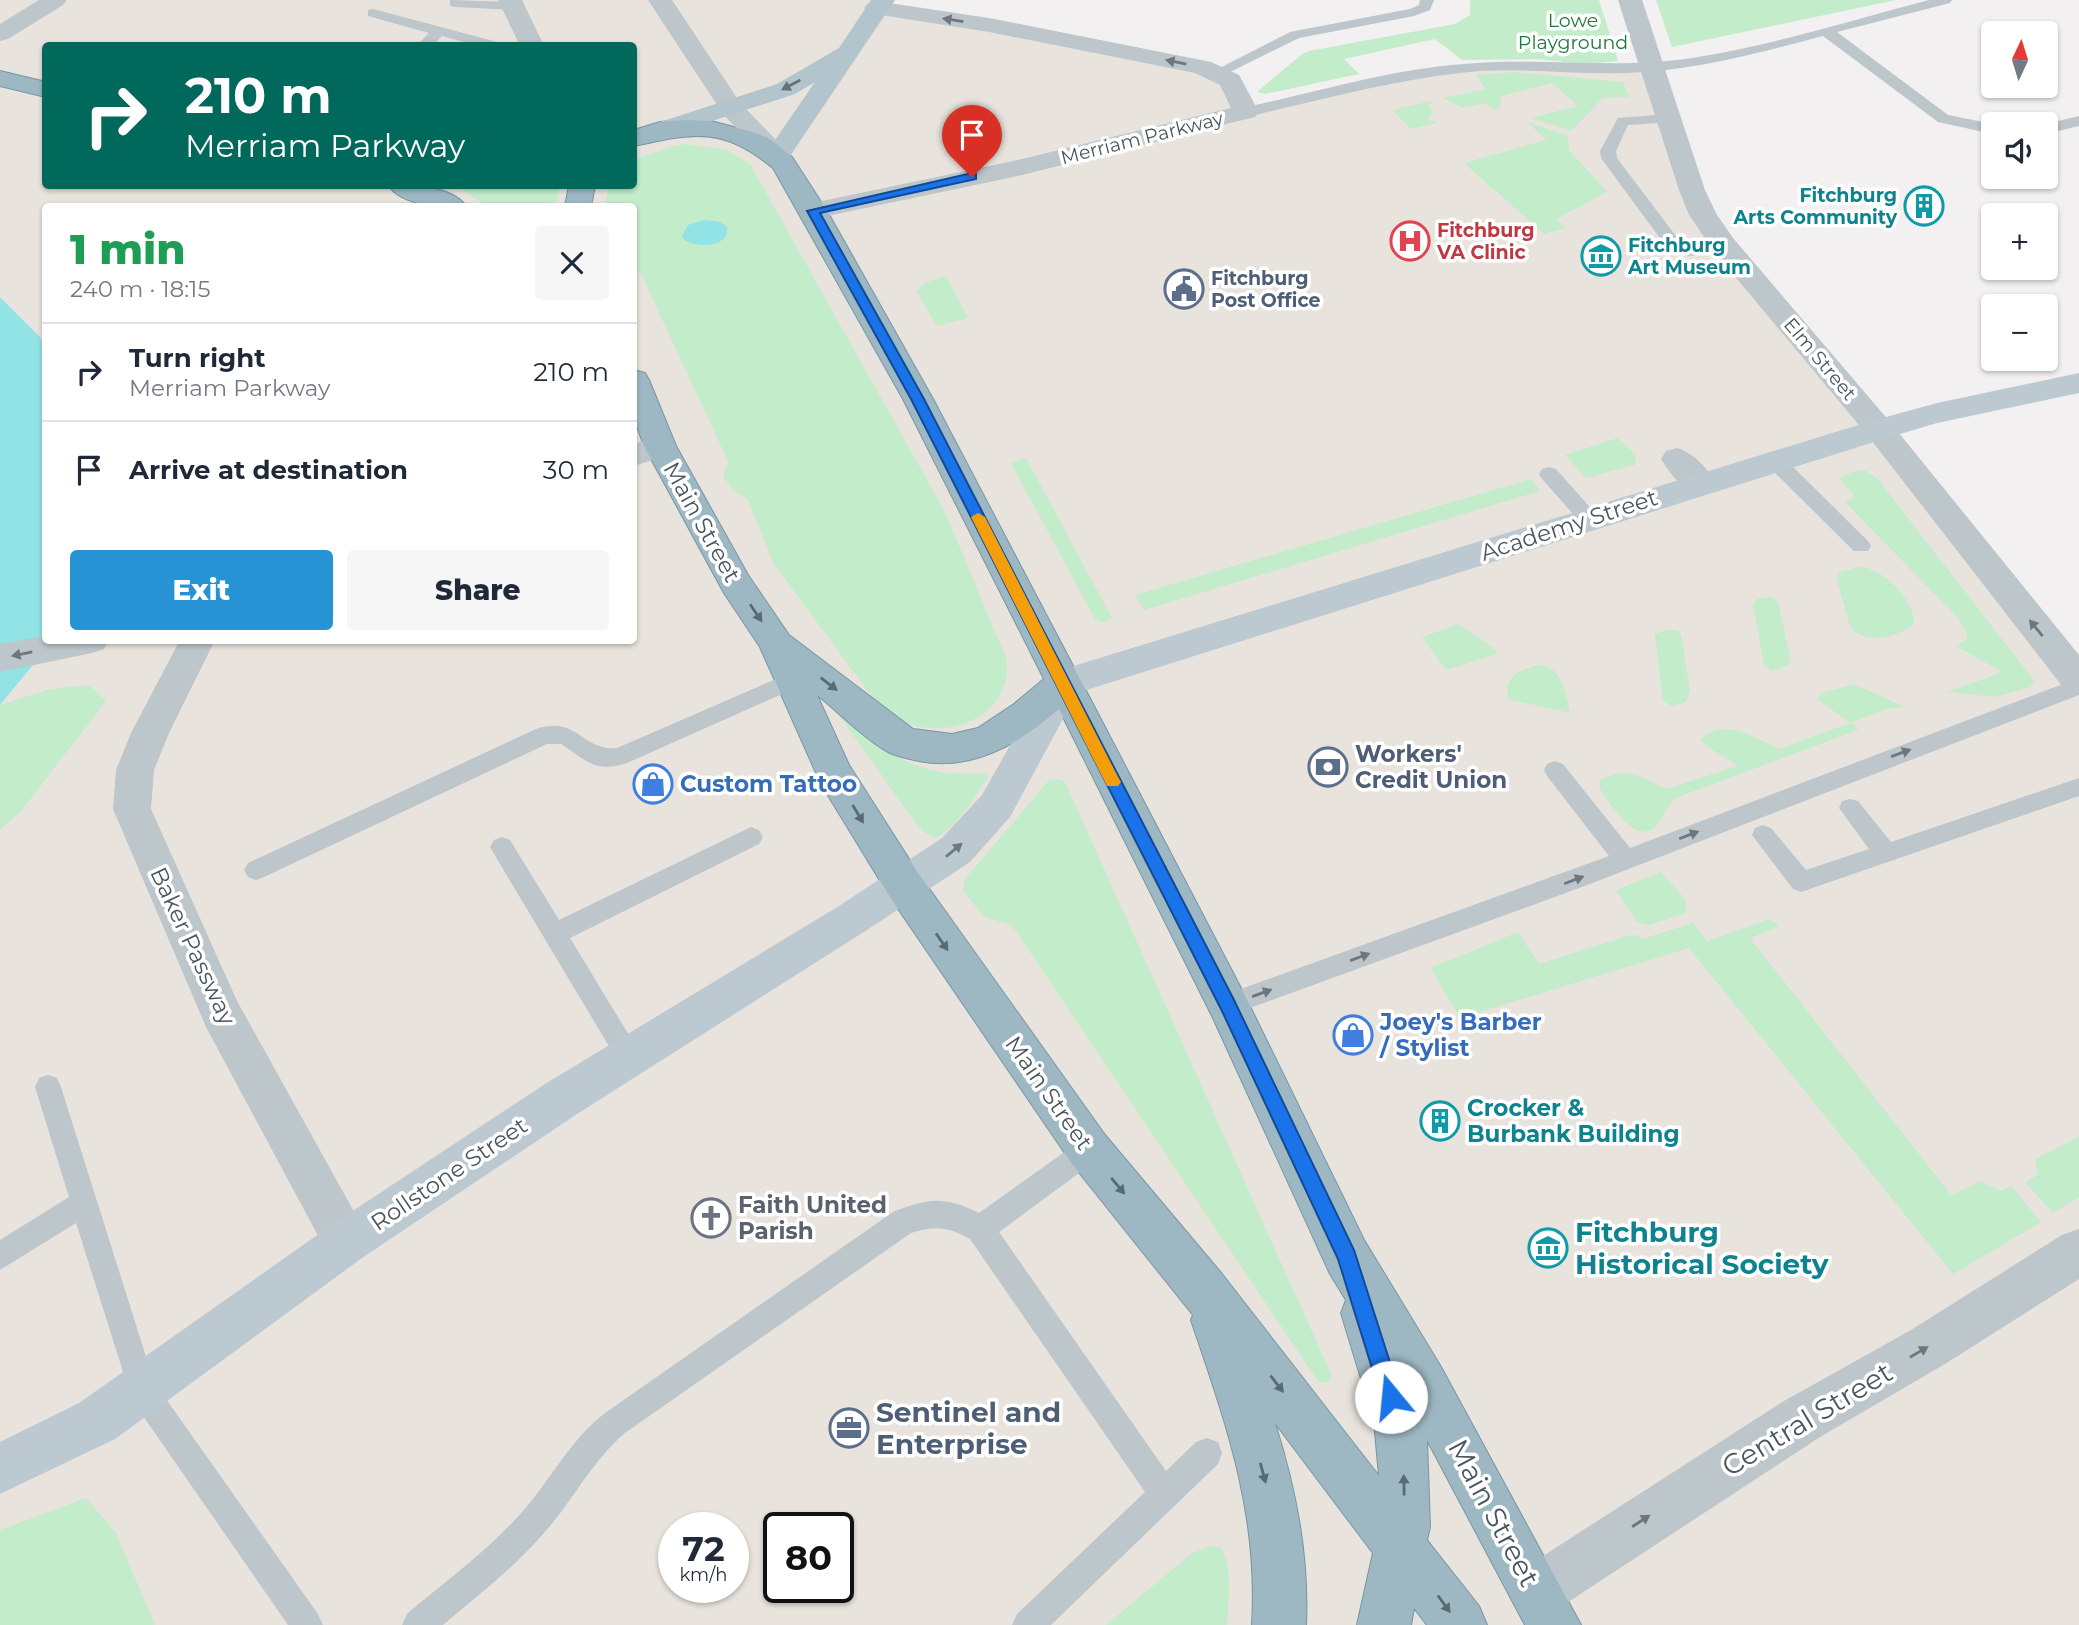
<!DOCTYPE html>
<meta charset="utf-8">
<style>
:root{--surface:#fff;--page:#f6f6f7;--text:#1f2937;--muted:#747a83;--line:#e0e1e3;--accent:#2893d4}
body{margin:0;font-family:Montserrat,sans-serif;background:var(--page);color:var(--text);height:100vh;display:flex;flex-direction:column;font-size:26px;white-space:nowrap}
*{box-sizing:border-box;margin:0}
p{font-size:23px;color:var(--muted)}
.icon{flex:none;width:38px;height:38px;fill:none;stroke:currentColor;stroke-width:2;stroke-linecap:round;stroke-linejoin:round}
.map{position:relative;flex:1;overflow:hidden}
.panel{position:absolute;left:42px;top:203px;width:595px;height:441px;display:flex;flex-direction:column;background:var(--surface);border-radius:7px;box-shadow:0 2px 5px #0004}
.panel>*{flex:none}
.hud{position:absolute;left:42px;top:42px;width:595px;height:147px;border-radius:7px;box-shadow:0 2px 5px #0004;background:#00695c;color:#fff;overflow:hidden}
.needle{width:46px;rotate:4deg}
.tools{position:absolute;left:1981px;top:21px;display:grid;gap:14px}
.tools a{display:grid;place-items:center;width:77px;height:77px;border-radius:7px;background:var(--surface);box-shadow:0 2px 5px #0004;font-size:35px}
.speed{position:absolute;left:658px;top:1512px;display:flex;gap:14px;font-size:35px;font-weight:700;text-align:center}
.speed>*{display:grid;place-content:center;width:91px;height:91px;border-radius:50%;background:var(--surface);box-shadow:0 2px 5px #0004;line-height:1}
.speed small{font-size:18px;font-weight:400}
.speed .limit{border:4px solid #111;border-radius:10px;background:#fff;color:#111}
.pin{position:absolute;display:grid;place-items:center;width:60px;height:60px;color:#fff;margin:-72px -30px;border-radius:50% 50% 50% 0;rotate:-45deg;box-shadow:0 0 7px #0007}
.pin .icon{rotate:45deg}
.me{position:absolute;width:77px;margin:-38px;rotate:343deg;stroke-linejoin:round;filter:drop-shadow(0 0 5px #0008)}
.turn{display:flex;align-items:center;gap:24px;height:147px;padding:0 28px;font-size:32px}
.turn .icon{width:91px;height:91px;stroke-width:2.5}
.turn b{display:block;font-size:49px;line-height:60px}
.round{display:grid;place-items:center;flex:none;width:74px;height:74px;border-radius:7px;background:var(--page)}
.summary{display:flex;align-items:center;justify-content:space-between;height:119px;padding:0 28px}
h1{font-size:42px;font-weight:800;line-height:52px;color:#1e9e55}
.button{display:flex;gap:14px;margin-top:auto;padding:14px 28px}
.button a{flex:1;height:80px;border-radius:7px;background:var(--accent);color:#fff;font-size:28px;font-weight:800;line-height:80px;text-align:center}
.button a+a{background:var(--page);color:var(--text)}
ul{padding:0;list-style:none}
li{display:flex;align-items:center;gap:21px;height:98px;padding:0 28px;border-top:2px solid var(--line)}
li div{flex:1}
li b{display:block;font-size:26px}
li em{font-style:normal}
.map>svg:first-child{display:block}
.commercial{fill:#e9e3dd;fill-rule:evenodd}
.green{fill:#c2ecca}
.water{fill:#92e3e5}
.lines{fill:none;stroke-linecap:round;stroke-linejoin:round}
.trunk-casing{stroke:#7796a6;stroke-width:2}
.service{fill:#bcc6cb;fill-rule:evenodd}
.minor{fill:#bcc6cb;fill-rule:evenodd}
.secondary{fill:#bdc9d0;fill-rule:evenodd}
.primary{fill:#b2c4cc;fill-rule:evenodd}
.trunk{fill:#9eb8c3;fill-rule:evenodd}
.oneway{fill:#6c787d}
.oneway2{fill:#637278}
.oneway3{fill:#5a6a71}
.oneway4{fill:#6c787f}
.route{fill:#1a73e8;stroke:#114b97;stroke-width:2}
.slow{fill:#f59e0b}
.labels{text-anchor:middle;dominant-baseline:central;stroke-width:7;stroke-linejoin:round;paint-order:stroke}
.far-park-label{font-size:19px;fill:#1f783b;stroke:#fff}
.far-street-label{font-size:19px;fill:#49565c;stroke:#fff}
.far-culture-label{font-size:19px;font-weight:bold;fill:#0d838f;stroke:#fff;text-anchor:end}
.far-health-label{font-size:19px;font-weight:bold;fill:#be3a42;stroke:#fff;text-anchor:start}
.far-service-label{font-size:19px;font-weight:bold;fill:#4e5e75;stroke:#fff;text-anchor:start}
.street-label{font-size:23px;fill:#49565c;stroke:#fff}
.service-label{font-size:23px;font-weight:bold;fill:#4e5e75;stroke:#fff;text-anchor:start}
.shop-label{font-size:23px;font-weight:bold;fill:#366cbe;stroke:#fff;text-anchor:start}
.culture-label{font-size:23px;font-weight:bold;fill:#0d838f;stroke:#fff;text-anchor:start}
.worship-label{font-size:23px;font-weight:bold;fill:#5b616d;stroke:#fff;text-anchor:start}
.near-culture-label{font-size:28px;font-weight:bold;fill:#0d838f;stroke:#fff;text-anchor:start}
.near-service-label{font-size:28px;font-weight:bold;fill:#4e5e75;stroke:#fff;text-anchor:start}
.near-street-label{font-size:28px;fill:#49565c;stroke:#fff}
</style>
<div class="map">
<svg width="2079" height="1625" viewBox="0 0 2079 1625">
<rect width="100%" height="100%" fill="#f2f0f0"/>
<path class="commercial" d="M0,0H882L877,8L1217,73L1246,112L1462,68H1651L1692,190L2079,681V1625H0V705L53,641L634,640V206H46L45,348L40,337L0,297ZM46,46H634V186H46ZM674,1528H733V1587H674ZM779,1528H838V1587H779Z"/>
<path class="green" d="M1470,0H1599L1618,61L1584,64L1538,59L1462,60L1435,39L1344,59L1359,74L1265,94L1257,92L1302,54L1309,51L1455,24L1470,15Z
M1656,0H1896L1672,47Z
M1514,72L1623,82L1629,97L1603,98L1571,131L1531,118L1578,106L1552,83L1501,96L1500,107L1493,109L1485,103L1463,108L1443,98L1486,89L1476,75Z
M1432,101L1429,106L1433,112L1427,118L1436,123L1411,129L1392,110Z
M1527,122L1568,136L1569,150L1607,192L1557,219L1565,228L1544,234L1464,163L1547,140Z
M686,144L727,150L750,164L945,512L1006,658C1014,707 965,735 920,727C905,724 894,717 881,709L774,564L748,500L733,490L723,476L728,462L726,457L642,276L634,268V206L605,205L609,186H634V160L670,147Z
M456,186H559L556,206H487Z
M946,276L968,318L937,326L917,292L924,283Z
M1618,438L1636,455L1635,465L1586,478L1565,455Z
M1026,458L1112,618L1103,622L1095,619L1011,463Z
M1864,470L1877,478L2032,678L2034,683L2030,687L1995,697L1947,692L2003,672L1955,646L1966,640L1967,632L1956,616L1845,502L1853,498V494L1839,478L1855,471Z
M1531,479L1540,491L1144,610L1135,595Z
M1859,567C1882,567 1915,600 1914,623C1900,638 1864,645 1850,627L1837,579L1838,573Z
M1772,597L1778,602L1790,656L1788,666L1772,671L1764,665L1753,604L1757,599Z
M1459,624L1495,649L1497,654L1446,670L1422,637Z
M1667,630H1678L1681,635L1690,691L1686,702L1671,706L1663,700L1655,637V634Z
M1539,665C1563,666 1565,695 1571,713L1508,699C1504,676 1519,670 1539,665Z
M1854,684L1905,707L1890,708L1852,722L1858,730L1678,797C1667,803 1666,814 1658,824C1637,849 1612,805 1600,789V780C1626,766 1642,777 1666,789L1738,766L1705,745L1701,739C1725,717 1755,738 1779,749L1850,723L1817,699L1821,693Z
M89,685L106,701L22,810L0,830V705L50,689Z
M824,694L865,725L894,756L922,768L947,773L986,774L988,777C974,797 957,827 936,838L924,832L917,825Z
M1050,779L1062,780L1066,784L1331,1374V1380L1325,1383L1318,1381L1016,931L1010,925L983,916L963,890L965,879Z
M1661,872L1686,900V913L1649,925L1637,922L1616,890Z
M1769,919L1777,923L1778,927L1750,938L1951,1195L1981,1181L2000,1191L2011,1186L2041,1222L1953,1274L1689,948L1460,1018L1431,968L1518,932L1539,964L1627,936L1637,935L1642,939L1693,923L1707,941Z
M2079,1137V1197L2053,1213L2025,1182L2038,1175L2035,1159Z
M86,1498L116,1533L155,1625H0V1530Z
M1211,1546L1220,1547C1234,1565 1228,1603 1227,1625H1106L1192,1553Z"/>
<path class="water" d="M705,220L721,222L727,227C730,248 697,248 684,240L682,236L688,225Z
M0,297L40,337L45,348L46,640L53,641L0,705Z"/>
<g class="lines">
<g class="trunk-casing">
<path id="trunk" d="M0,71L46,82V97L0,86Z
M687,120L711,121L756,133L770,139L792,157L827,211L933,399L1082,683L1243,992L1364,1240L1441,1367L1581,1625H1525L1427,1440L1430,1527L1427,1540L1479,1606L1487,1625H1427L1414,1608L1411,1625H1357L1373,1553L1275,1423C1296,1490 1309,1555 1306,1625H1252C1259,1514 1226,1423 1191,1320L1193,1315L1073,1165L890,897L821,784L760,647L724,593L644,446L634,418V370L645,373L649,380L676,446L748,575L789,635L913,729L952,734L978,728L1014,704L1044,679L903,399L773,168C722,126 694,133 634,146V130L660,122ZM817,695C840,713 863,738 888,752C896,756 906,758 914,760C971,773 1017,745 1059,709L1213,1018L1330,1274L1346,1300L1341,1313L1374,1421L1379,1476L1222,1274L1105,1135L918,873L849,765Z
M389,186C410,184 452,186 466,206C444,208 402,206 389,186Z
M569,186H595L591,206H565Z"/>
</g>
<path class="service" d="M450,0L513,2L520,6L513,10L455,7L450,6Z
M1420,0H1434L1430,10L1414,16L1299,38L1222,76L1217,77L1210,73L1290,32L1410,9L1419,5Z
M1929,0H1952L1950,3L1837,32L1948,115L1993,124V134L1938,122L1823,36C1758,53 1693,71 1625,73C1570,75 1515,66 1460,73C1388,81 1317,101 1246,117L1238,112L1246,107C1318,92 1391,69 1464,64C1540,57 1616,70 1692,58C1772,46 1851,20 1929,0Z
M373,9L501,43L503,46H478L442,36L432,46H416L429,33L368,16V10Z
M1669,114L1677,119L1674,122L1628,125L1616,151L1617,158L1682,244L1726,243L1732,244L1734,248L1732,252L1688,256L1670,252L1601,158L1600,151L1618,118Z
M2079,116V126L2046,134V124Z
M1774,454L1781,455L1868,541L1871,546L1868,551H1854L1767,465L1765,460L1767,455Z
M1549,467L1556,469L1596,514L1599,519L1596,524H1582L1542,479L1539,474L1542,469Z
M792,672L800,674L803,680L800,686L627,763C594,774 585,759 561,744H547L264,877L256,880L248,877L244,870L248,863L536,729C578,715 581,751 617,748Z
M2079,678V695L1582,887L1228,1016L1219,1013L1216,1005L1219,997L1609,856L1547,776L1544,770L1547,764L1555,761L1563,764L1630,848Z
M2079,778V796L1801,892L1793,889L1752,835L1755,828L1763,825L1771,828L1806,870L1869,849L1839,808L1842,801L1850,799L1858,801L1891,842Z
M751,827L759,830L763,837L759,844L570,938L641,1055L637,1063L628,1067L619,1063L494,854L490,847L494,840L502,837L510,840L559,920Z
M48,1075L57,1078L61,1087L154,1382L318,1614L323,1625H288L132,1400L76,1223L0,1270V1240L69,1197L35,1087L39,1078Z
M1089,1137L1098,1141L1102,1150L1098,1159L999,1232L1166,1471L1196,1442L1207,1438L1218,1442L1222,1453L1218,1464L1051,1625H1012L1017,1614L1145,1492L970,1239C949,1227 935,1225 911,1233L625,1433C591,1462 573,1501 543,1534C514,1568 477,1596 443,1625H402L407,1614C446,1581 489,1550 523,1511C552,1478 570,1440 605,1413L893,1212C929,1198 944,1196 979,1213L1080,1141Z"/>
<path class="minor" d="M39,0H67L63,5L8,39L0,41V24Z
M498,0H522L544,46H520Z
M648,0H672L741,104L786,150L790,156L786,162L777,164L768,162L723,114Z
M1618,0H1642L1705,190L1717,215L1733,238L1890,422L2079,655V695L2066,691L1868,436L1713,250L1689,215L1679,190Z
M876,1L989,18L1211,62L1239,75L1259,112L1255,117L1018,176L813,219L803,217L799,211L803,205L1018,160L1231,108L1220,85L1195,73L989,32L868,13L864,8L868,3Z
M660,435L671,438L676,446L671,454L634,466V444Z
M1677,448C1694,453 1707,468 1716,483L1711,491C1688,498 1673,478 1661,459L1666,451Z
M46,636V640H109L104,649L92,653L0,672V644Z
M180,640H215L169,733L154,770L151,809L237,1001L362,1226L369,1242L362,1258L346,1265L330,1258L206,1027L113,809L116,770L131,733Z
M2079,1229V1279L1945,1364L1820,1437L1556,1610L1537,1618L1518,1610L1510,1591L1518,1572L1784,1401L1911,1330L2062,1235Z"/>
<path class="secondary" d="M2079,373V393L1937,423L1890,437L1077,693L1010,817L970,862L867,930L577,1114L362,1258L115,1439L0,1494V1442L79,1403L330,1226L545,1084L839,906L942,838L982,795L1051,673L1868,422L1937,403Z"/>
<path class="primary" d="M871,0H895L786,162L777,164L768,162L764,156L815,82L795,94L669,135L660,138L651,135L647,130L651,125L777,84L839,48Z"/>
<use href="#trunk" class="trunk"/>
</g>
<defs><path id="oneway-solid" d="M-6-.8H1V-3.2L6.5 0L1 3.2V.8H-6Z" transform="scale(1.75)"/></defs>
<g class="oneway">
<use href="#oneway-solid" transform="translate(953 20) rotate(-171)"/>
<use href="#oneway-solid" transform="translate(1176 62) rotate(-169)"/>
<use href="#oneway-solid" transform="translate(2036 628) rotate(-129)"/>
<use href="#oneway-solid" transform="translate(22 654) rotate(169)"/>
<use href="#oneway-solid" transform="translate(1901 753) rotate(-20)"/>
<use href="#oneway-solid" transform="translate(1689 835) rotate(-21)"/>
<use href="#oneway-solid" transform="translate(1574 880) rotate(-21)"/>
<use href="#oneway-solid" transform="translate(1360 957) rotate(-20)"/>
<use href="#oneway-solid" transform="translate(1262 993) rotate(-20)"/>
<use href="#oneway-solid" transform="translate(1919 1352) rotate(-30)"/>
<use href="#oneway-solid" transform="translate(1641 1521) rotate(-33)"/>
</g>
<use class="oneway2" href="#oneway-solid" transform="translate(791 85) rotate(152)"/>
<g class="oneway3">
<use href="#oneway-solid" transform="translate(756 613) rotate(56)"/>
<use href="#oneway-solid" transform="translate(829 684) rotate(38)"/>
<use href="#oneway-solid" transform="translate(858 814) rotate(59)"/>
<use href="#oneway-solid" transform="translate(942 942) rotate(55)"/>
<use href="#oneway-solid" transform="translate(1118 1186) rotate(50)"/>
<use href="#oneway-solid" transform="translate(1277 1384) rotate(52)"/>
<use href="#oneway-solid" transform="translate(1263 1473) rotate(75)"/>
<use href="#oneway-solid" transform="translate(1404 1485) rotate(-91)"/>
<use href="#oneway-solid" transform="translate(1444 1604) rotate(54)"/>
</g>
<use class="oneway4" href="#oneway-solid" transform="translate(954 850) rotate(-40)"/>
<path class="route" d="M972,173L976,174V179L820,213L924,399L1234,1000L1354,1250L1401,1397L1398,1404L1391,1407L1384,1404L1381,1397L1338,1259L1222,1011L911,399L807,211Z"/>
<path class="slow" d="M978,513L985,517L1118,777L1121,782L1118,786H1107L971,517Z"/>
<defs>
<g id="building-ring" transform="scale(2.0125)"><circle r="9.5" fill="#fff" stroke="#0f9aa8" stroke-width="1.5"/><path d="M-4-6H4V6H1V3H-1V6H-4ZM-2.5-4.3h1.7v1.8h-1.7ZM.8-4.3h1.7v1.8H.8ZM-2.5-1h1.7V.8h-1.7ZM.8-1h1.7V.8H.8Z" fill="#0f9aa8"/></g>
<g id="hospital-ring" transform="scale(2.0125)"><circle r="9.5" fill="#fff" stroke="#e0444e" stroke-width="1.5"/><path d="M-5-5h3v3.5h4V-5h3V5h-3V1.5h-4V5h-3Z" fill="#e0444e"/></g>
<g id="museum-ring" transform="scale(2.0125)"><circle r="9.5" fill="#fff" stroke="#0f9aa8" stroke-width="1.5"/><path d="M0-6L6-3V-2H-6V-3ZM-5-1h2V3h-2ZM-1-1h2V3h-2ZM3-1h2V3H3ZM-6 4H6V6H-6Z" fill="#0f9aa8"/></g>
<g id="civic-ring" transform="scale(2.0125)"><circle r="9.5" fill="#fff" stroke="#5c6f8a" stroke-width="1.5"/><path d="M-.6-6.5H3V-4.5H.6V-3L4-1V1h2V6H-6V1h2V-1L-.6-3ZM-1.2 2.5V6h2.4V2.5Z" fill="#5c6f8a"/></g>
<g id="bank-ring" transform="scale(2.0125)"><circle r="9.5" fill="#fff" stroke="#5c6f8a" stroke-width="1.5"/><path d="M-6-4H6V4H-6ZM0-2.3a2.3 2.3 0 1 0 0 4.6a2.3 2.3 0 1 0 0-4.6Z" fill="#5c6f8a"/></g>
<g id="shop-ring" transform="scale(2.0125)"><circle r="9.5" fill="#fff" stroke="#3f7fe0" stroke-width="1.5"/><path d="M-5-2.5h2.3a2.7 3.5 0 0 1 5.4 0H5L5.5 6h-11ZM-1.5-2.5h3a1.5 2.3 0 0 0-3 0Z" fill="#3f7fe0"/></g>
<g id="church-ring" transform="scale(2.0125)"><circle r="9.5" fill="#fff" stroke="#6b7280" stroke-width="1.5"/><path d="M-1.2-6h2.4v3.5h3.3v2.4h-3.3V6h-2.4V-.1h-3.3v-2.4h3.3Z" fill="#6b7280"/></g>
<g id="office-ring" transform="scale(2.0125)"><circle r="9.5" fill="#fff" stroke="#5c6f8a" stroke-width="1.5"/><path d="M-6-3h4V-5.5h4V-3h4V5H-6ZM-1-4.5V-3h2v-1.5ZM-6 0V1H6V0Z" fill="#5c6f8a"/></g>
</defs>
<g fill-rule="evenodd">
<use href="#building-ring" x="1924" y="206"/>
<use href="#hospital-ring" x="1410" y="241"/>
<use href="#museum-ring" x="1601" y="256"/>
<use href="#civic-ring" x="1184" y="289"/>
<use href="#bank-ring" x="1328" y="767"/>
<use href="#shop-ring" x="653" y="784"/>
<use href="#shop-ring" x="1353" y="1035"/>
<use href="#building-ring" x="1440" y="1121"/>
<use href="#church-ring" x="711" y="1218"/>
<use href="#museum-ring" x="1548" y="1248"/>
<use href="#office-ring" x="849" y="1428"/>
</g>
<g class="labels">
<g class="far-park-label">
<text x="1573" y="20">Lowe<tspan x="1573" dy="22">Playground</tspan></text>
</g>
<g class="far-street-label">
<text transform="translate(1142 138) rotate(-14)">Merriam Parkway</text>
<text transform="translate(1820 359) rotate(50)">Elm Street</text>
</g>
<g class="far-culture-label">
<text x="1897" y="195">Fitchburg<tspan x="1897" dy="22">Arts Community</tspan></text>
<text x="1628" y="245" text-anchor="start">Fitchburg<tspan x="1628" dy="22">Art Museum</tspan></text>
</g>
<g class="far-health-label">
<text x="1437" y="230">Fitchburg<tspan x="1437" dy="22">VA Clinic</tspan></text>
</g>
<g class="far-service-label">
<text x="1211" y="278">Fitchburg<tspan x="1211" dy="22">Post Office</tspan></text>
</g>
<g class="street-label">
<text transform="translate(702 522) rotate(61)">Main Street</text>
<text transform="translate(1569 525) rotate(-18)">Academy Street</text>
<text transform="translate(193 946) rotate(65)">Baker Passway</text>
<text transform="translate(1049 1093) rotate(55)">Main Street</text>
<text transform="translate(449 1174) rotate(-34)">Rollstone Street</text>
</g>
<g class="service-label">
<text x="1355" y="754">Workers'<tspan x="1355" dy="26">Credit Union</tspan></text>
</g>
<g class="shop-label">
<text x="680" y="784">Custom Tattoo</text>
<text x="1380" y="1022">Joey's Barber<tspan x="1380" dy="26">/ Stylist</tspan></text>
</g>
<g class="culture-label">
<text x="1467" y="1108">Crocker &amp;<tspan x="1467" dy="26">Burbank Building</tspan></text>
</g>
<g class="worship-label">
<text x="738" y="1205">Faith United<tspan x="738" dy="26">Parish</tspan></text>
</g>
<g class="near-culture-label">
<text x="1575" y="1232">Fitchburg<tspan x="1575" dy="32">Historical Society</tspan></text>
</g>
<g class="near-service-label">
<text x="876" y="1412">Sentinel and<tspan x="876" dy="32">Enterprise</tspan></text>
</g>
<g class="near-street-label">
<text transform="translate(1807 1419) rotate(-31)">Central Street</text>
<text transform="translate(1494 1513) rotate(62)">Main Street</text>
</g>
</g>
</svg>
<div class="tools">
<a><svg class="needle" viewBox="-14 -14 28 28"><path d="M0-13l5 13h-10z" fill="#e53935"/><path d="M0 13l5-13h-10z" fill="#747a83"/></svg></a>
<a><svg class="icon" aria-label="sound" viewBox="0 0 24 24"><path d="M4 9h4l5-4v14l-5-4H4zM17 9q2 3 0 6"/></svg></a>
<a>+</a>
<a>−</a>
</div>
<div class="speed"><div>72<small>km/h</small></div><div class="limit">80</div></div>
<div class="pin" style="left:972px;top:177px;background:#d93025"><svg class="icon" aria-label="arrive" viewBox="0 0 24 24"><path d="M6 21V4h12l-3 4 3 4H6"/></svg></div>
<svg class="me" style="left:1391px;top:1397px" viewBox="-20 -20 40 40"><circle r="19" fill="#fff"/><path d="M0-13L10 11 0 6-10 11z" fill="#1a73e8"/></svg>
<div class="hud">
<div class="turn"><svg class="icon" aria-label="right" viewBox="0 0 24 24"><path d="M7 20v-9h11M14 6l5 5-5 5"/></svg><div><b>210 m</b>Merriam Parkway</div></div>
</div>
<section class="panel">
<div class="summary"><div><h1>1 min</h1><p>240 m · 18:15</p></div><a class="round"><svg class="icon" aria-label="close" viewBox="0 0 24 24"><path d="M6 6l12 12M18 6L6 18"/></svg></a></div>
<ul>
<li><svg class="icon" aria-label="right" viewBox="0 0 24 24"><path d="M7 20v-9h11M14 6l5 5-5 5"/></svg><div><b>Turn right</b><p>Merriam Parkway</p></div><em>210 m</em></li>
<li><svg class="icon" aria-label="arrive" viewBox="0 0 24 24"><path d="M6 21V4h12l-3 4 3 4H6"/></svg><div><b>Arrive at destination</b></div><em>30 m</em></li>
</ul>
<div class="button"><a>Exit</a><a>Share</a></div>
</section>
</div>
